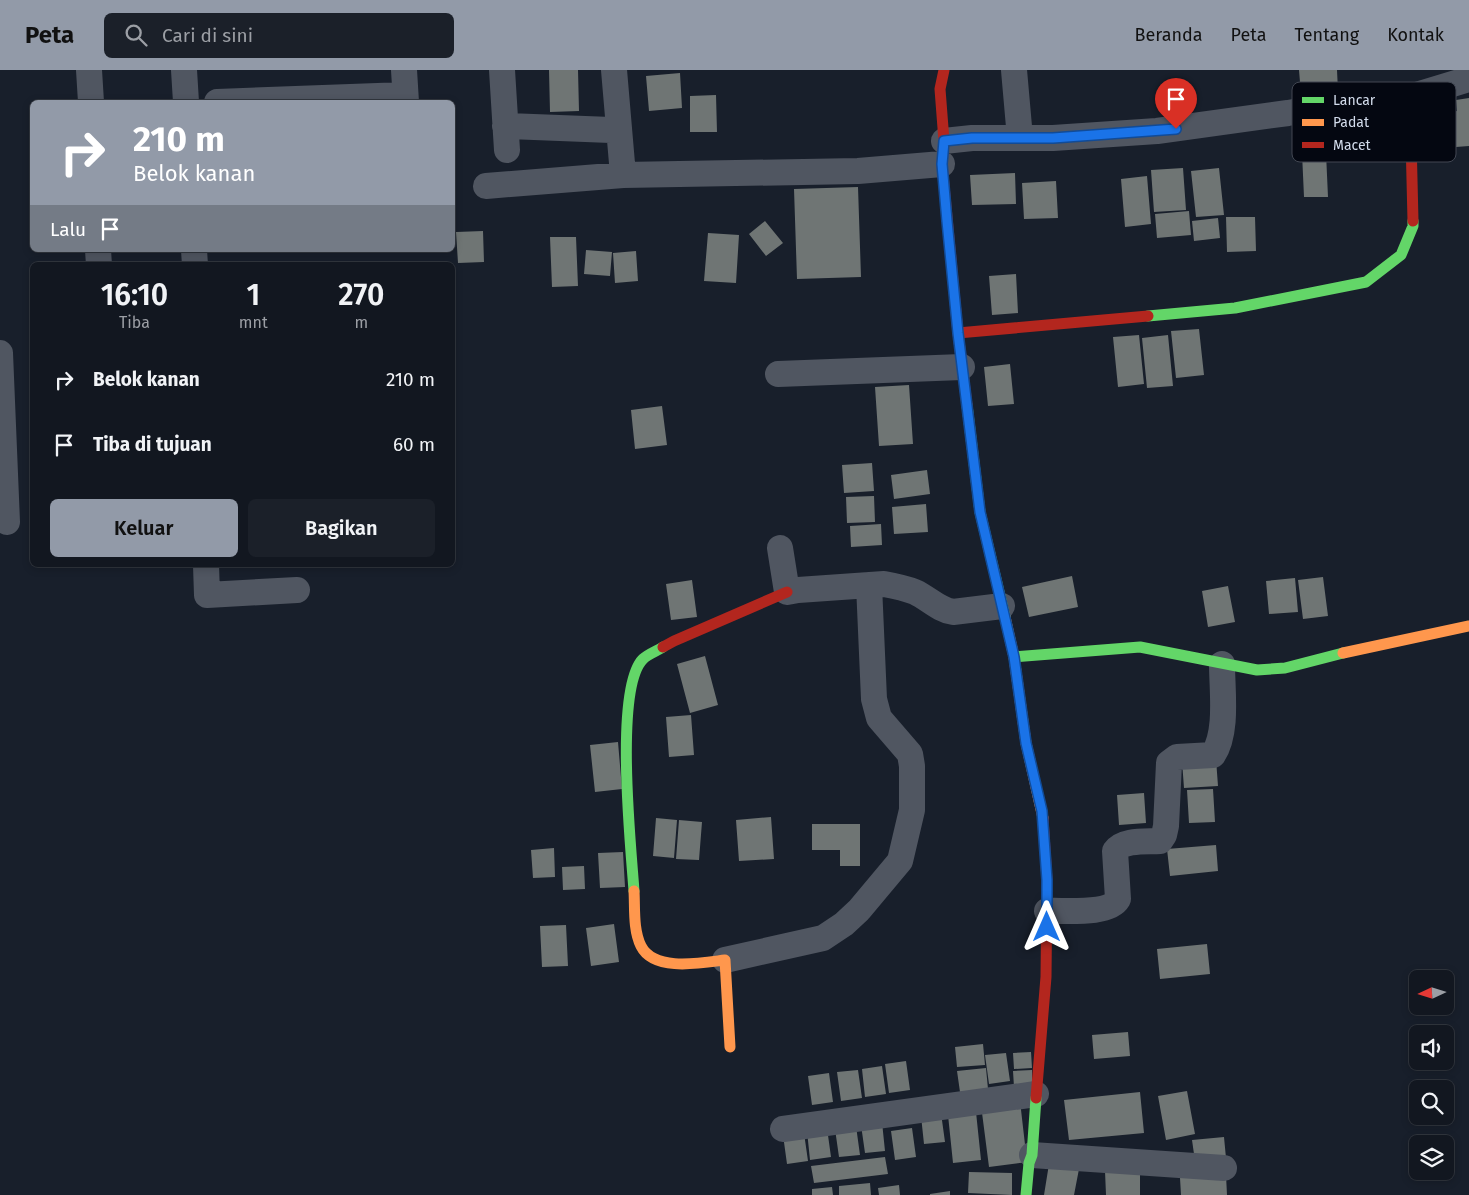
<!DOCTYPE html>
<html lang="id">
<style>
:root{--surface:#121720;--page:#1b2029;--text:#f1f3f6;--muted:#9c9fa5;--line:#31363e;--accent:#929aa8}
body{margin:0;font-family:"Fira Sans",sans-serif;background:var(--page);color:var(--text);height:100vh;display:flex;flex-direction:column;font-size:19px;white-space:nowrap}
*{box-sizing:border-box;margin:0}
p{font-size:16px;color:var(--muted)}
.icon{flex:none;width:28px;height:28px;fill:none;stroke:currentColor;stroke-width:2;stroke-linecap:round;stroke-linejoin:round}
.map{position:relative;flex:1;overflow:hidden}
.sheet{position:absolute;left:30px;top:192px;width:425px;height:305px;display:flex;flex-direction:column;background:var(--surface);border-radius:8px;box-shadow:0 2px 8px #0003,0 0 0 1px var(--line)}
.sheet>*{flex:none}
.guide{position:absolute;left:30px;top:30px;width:425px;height:152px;border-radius:8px;box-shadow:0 2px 8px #0003,0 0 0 1px var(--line);background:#929aa8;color:#fff;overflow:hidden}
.needle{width:32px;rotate:266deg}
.controls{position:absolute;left:1409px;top:900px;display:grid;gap:10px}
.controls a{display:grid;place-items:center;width:45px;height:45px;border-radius:8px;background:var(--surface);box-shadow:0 2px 8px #0003,0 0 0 1px var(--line);font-size:25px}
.pin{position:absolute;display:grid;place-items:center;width:42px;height:42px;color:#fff;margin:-51px -21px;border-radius:50% 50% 50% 0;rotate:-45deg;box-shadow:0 0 5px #0007}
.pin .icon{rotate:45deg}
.me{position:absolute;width:55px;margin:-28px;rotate:0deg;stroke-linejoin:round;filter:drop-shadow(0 0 4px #0008)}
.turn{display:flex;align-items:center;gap:18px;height:105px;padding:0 20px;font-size:22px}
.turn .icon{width:65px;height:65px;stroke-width:2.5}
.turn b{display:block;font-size:35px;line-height:42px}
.then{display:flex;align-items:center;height:48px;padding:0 20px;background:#0003;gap:10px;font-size:19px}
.eta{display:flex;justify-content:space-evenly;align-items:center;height:85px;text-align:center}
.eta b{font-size:30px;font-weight:600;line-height:35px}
.primary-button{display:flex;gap:10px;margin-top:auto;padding:10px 20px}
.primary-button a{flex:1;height:58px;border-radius:8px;background:var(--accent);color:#111;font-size:20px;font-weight:600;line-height:58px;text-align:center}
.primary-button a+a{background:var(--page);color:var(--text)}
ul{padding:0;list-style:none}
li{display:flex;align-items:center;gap:15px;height:65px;padding:0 20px}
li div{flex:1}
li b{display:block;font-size:19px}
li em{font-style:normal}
header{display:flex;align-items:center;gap:30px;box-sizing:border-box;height:70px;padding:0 25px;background:var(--accent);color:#111}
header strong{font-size:24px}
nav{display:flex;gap:28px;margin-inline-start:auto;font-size:18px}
.search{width:350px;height:45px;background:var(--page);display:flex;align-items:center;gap:12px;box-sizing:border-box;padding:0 18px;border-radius:8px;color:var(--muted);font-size:19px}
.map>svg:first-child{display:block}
.building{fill:#6f7574}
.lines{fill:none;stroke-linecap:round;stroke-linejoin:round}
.street{stroke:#505661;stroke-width:26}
.fast{stroke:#63d668;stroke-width:11}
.slow{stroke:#ff974d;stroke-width:11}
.jam{stroke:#b3261e;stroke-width:11}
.route-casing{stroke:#114b97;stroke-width:12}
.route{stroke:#1a73e8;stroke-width:9}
.key{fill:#040711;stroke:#424753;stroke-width:1}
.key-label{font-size:14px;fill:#d3dcec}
</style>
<header>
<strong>Peta</strong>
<div class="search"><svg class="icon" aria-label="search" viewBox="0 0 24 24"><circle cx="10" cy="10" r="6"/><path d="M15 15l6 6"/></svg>Cari di sini</div>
<nav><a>Beranda</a><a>Peta</a><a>Tentang</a><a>Kontak</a></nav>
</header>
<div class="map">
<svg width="1469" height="1125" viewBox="0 0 1469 1125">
<rect width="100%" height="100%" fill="#181f2b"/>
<path class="building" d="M549,0H578L579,41L550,42Z
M1299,0H1337L1338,21L1301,24Z
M680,3L682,38L649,41L646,6Z
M716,25L717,62H690V26Z
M1469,28V76L1443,78L1440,43L1457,41L1456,30Z
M1302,83H1326L1328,127H1304Z
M1183,98L1186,140L1154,142L1151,100Z
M1219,98L1224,145L1196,147L1191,101Z
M1015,103L1016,134L972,135L970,105Z
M1147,106L1151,154L1125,157L1121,109Z
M1056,111L1058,148L1024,149L1022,113Z
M858,117L861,207L797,209L794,119Z
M1189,141L1191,165L1157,168L1155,144Z
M1226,147H1255L1256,181L1227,182Z
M1218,148L1220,168L1194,171L1192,151Z
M765,151L783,173L766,186L749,164Z
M483,161L484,192L458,193L456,162Z
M708,163L739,165L736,213L704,211Z
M550,167H576L578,216L552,217Z
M586,180L612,182L610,206L584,204Z
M636,181L638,211L615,213L613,183Z
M1016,204L1018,243L992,245L989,206Z
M1199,259L1204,305L1176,308L1171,261Z
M1139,265L1144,314L1118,317L1113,267Z
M1168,265L1173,316L1147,318L1142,268Z
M1010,294L1014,334L988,336L984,297Z
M909,315L913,374L879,376L875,317Z
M662,336L667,375L635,379L631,340Z
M872,393L874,421L844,423L842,395Z
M927,400L930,424L894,429L891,405Z
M874,426L875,452L847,453L846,427Z
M926,434L928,462L894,464L892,437Z
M881,454L882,475L851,477L850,456Z
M1072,506L1078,537L1029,547L1022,517Z
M1323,507L1328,546L1303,549L1298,510Z
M1295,508L1298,542L1269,544L1266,511Z
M692,510L697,547L671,550L666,514Z
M1228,516L1235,552L1208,557L1202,521Z
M705,586L718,635L690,643L677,594Z
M691,645L694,685L669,687L666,647Z
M618,672L622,719L595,722L590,675Z
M1216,689L1218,716L1184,718L1182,691Z
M1213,719L1215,752L1189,753L1187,720Z
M1144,723L1146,753L1119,755L1117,725Z
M771,747L774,789L739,791L736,750Z
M656,748L677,750L674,788L653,786Z
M679,750L702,752L699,790L676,789Z
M812,754H860V796H840V780H812Z
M1216,775L1218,801L1170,806L1167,779Z
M554,778L555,807L533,808L531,780Z
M623,782L625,817L600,818L598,783Z
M584,796L585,819L563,820L562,797Z
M614,854L619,892L591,896L586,858Z
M566,855L568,896L542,897L540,856Z
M1207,874L1210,904L1160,909L1157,879Z
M1128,962L1130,986L1094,989L1092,965Z
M983,974L985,995L957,997L955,977Z
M1031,982L1032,998L1014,999L1013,983Z
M1006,983L1010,1011L989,1014L985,985Z
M906,991L910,1020L889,1023L885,994Z
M882,996L886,1024L865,1027L862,999Z
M986,998L988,1019L960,1022L957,1001Z
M858,1000L862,1028L841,1031L837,1002Z
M1032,1000V1016L1014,1017L1013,1001Z
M829,1003L833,1032L812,1035L808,1006Z
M1187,1021L1195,1064L1166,1070L1158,1026Z
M1140,1022L1144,1063L1069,1070L1064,1030Z
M1020,1031L1027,1092L989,1097L981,1035Z
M976,1042L981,1090L953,1093L948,1045Z
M941,1043L945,1072L924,1074L921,1046Z
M882,1052L885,1081L865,1083L861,1055Z
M856,1056L860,1085L839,1087L835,1059Z
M827,1058L831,1087L810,1090L807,1061Z
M912,1058L916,1087L895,1090L891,1061Z
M804,1063L808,1091L787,1094L783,1065Z
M1224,1067L1226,1088L1195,1091L1192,1070Z
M885,1087L888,1104L814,1113L811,1096Z
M1049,1094L1079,1099L1074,1125H1044Z
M1105,1101H1140V1125H1106Z
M969,1102L1012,1103V1125L968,1123Z
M1226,1105L1227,1125H1181L1180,1108Z
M870,1113L871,1125H839V1116Z
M899,1115L900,1125H879L878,1118Z
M832,1117L833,1125H812V1119Z
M950,1121V1125H930V1124Z"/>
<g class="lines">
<path class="street" d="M89,0L91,32
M184,0L186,32
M404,0L406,32
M502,0L507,80
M614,0L623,105
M1014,0L1020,68
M217,32L405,25
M505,56L611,60
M944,71L972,68H1053L1157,61L1288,43L1356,31L1410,27L1469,9
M486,116L623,105L858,101L942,94
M98,180L99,195
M194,180L195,195
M0,283L7,452
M778,304L962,297
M780,478L787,522L798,520L884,514C895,516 905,518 915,522C928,528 939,540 953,542L1002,536
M206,495L207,525L297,520
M1047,841C1064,840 1109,845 1118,829L1115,781C1123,769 1147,772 1160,771L1164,765L1166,756L1169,693L1177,687L1213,685C1228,662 1222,621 1222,594
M725,890L823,868L844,854L859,840L900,791L912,740V696L910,684L879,648L874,629L869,515
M783,1059L1036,1024
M1032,1085L1224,1098"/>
<path class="fast" d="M1148,246L1235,238L1366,212L1401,185L1413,156V151
M967,335L980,442L1005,547
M1014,587L1140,577L1257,600L1285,598L1343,583
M634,821C631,777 614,618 643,589C648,584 657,581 663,577
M1026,1125L1029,1093L1032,1085L1036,1028"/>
<path class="slow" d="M1005,547L1014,587L1026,673L1043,748
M1343,583L1469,556
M634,821C635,838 633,860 641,876C654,902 701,893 725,890L730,977"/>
<path class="jam" d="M944,0L940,19L944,71L942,94L958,263L967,335
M1410,27L1413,151
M958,263L1148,246
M663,577L674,571L787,522
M1036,1028L1046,907L1047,810L1043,748"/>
</g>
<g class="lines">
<g class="route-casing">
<path id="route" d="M1047,857V810L1042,741L1026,673L1014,587L980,442L958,263L947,151L942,94L944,71L972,68H1053L1176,59"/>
</g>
<use href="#route" class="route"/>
</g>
<rect x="1292" y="12" width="164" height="80" rx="8" class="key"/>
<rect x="1302" y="27" width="22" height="6" fill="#63d668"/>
<rect x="1302" y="49" width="22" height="7" fill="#ff974d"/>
<rect x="1302" y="72" width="22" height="6" fill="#b3261e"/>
<g class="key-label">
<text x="1333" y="35">Lancar</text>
<text x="1333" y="57">Padat</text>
<text x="1333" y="80">Macet</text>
</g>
</svg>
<div class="controls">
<a><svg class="needle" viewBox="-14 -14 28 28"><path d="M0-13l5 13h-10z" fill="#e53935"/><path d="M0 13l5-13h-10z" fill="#9c9fa5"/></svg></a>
<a><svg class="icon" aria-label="sound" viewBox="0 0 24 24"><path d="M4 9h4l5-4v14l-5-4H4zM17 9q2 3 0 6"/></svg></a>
<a><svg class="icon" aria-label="search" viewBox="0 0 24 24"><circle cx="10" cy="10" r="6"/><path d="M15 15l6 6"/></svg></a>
<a><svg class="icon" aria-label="layers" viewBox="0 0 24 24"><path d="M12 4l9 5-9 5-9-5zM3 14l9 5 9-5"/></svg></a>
</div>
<div class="pin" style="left:1176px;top:59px;background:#d93025"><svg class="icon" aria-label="arrive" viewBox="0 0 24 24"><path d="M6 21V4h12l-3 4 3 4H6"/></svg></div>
<svg class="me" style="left:1047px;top:857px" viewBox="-20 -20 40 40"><path d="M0-17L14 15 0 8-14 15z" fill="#1a73e8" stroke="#fff" stroke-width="4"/></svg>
<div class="guide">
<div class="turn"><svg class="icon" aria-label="right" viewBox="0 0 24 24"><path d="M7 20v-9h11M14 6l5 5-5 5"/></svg><div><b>210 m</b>Belok kanan</div></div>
<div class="then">Lalu<svg class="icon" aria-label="arrive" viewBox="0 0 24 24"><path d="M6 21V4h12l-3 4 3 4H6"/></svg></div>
</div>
<section class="sheet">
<div class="eta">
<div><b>16:10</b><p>Tiba</p></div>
<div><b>1</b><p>mnt</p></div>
<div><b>270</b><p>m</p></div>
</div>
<ul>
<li><svg class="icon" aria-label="right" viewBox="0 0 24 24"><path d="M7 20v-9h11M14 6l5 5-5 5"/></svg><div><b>Belok kanan</b></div><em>210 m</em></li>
<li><svg class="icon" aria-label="arrive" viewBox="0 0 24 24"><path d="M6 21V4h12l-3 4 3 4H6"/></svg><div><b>Tiba di tujuan</b></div><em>60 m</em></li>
</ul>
<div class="primary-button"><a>Keluar</a><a>Bagikan</a></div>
</section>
</div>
